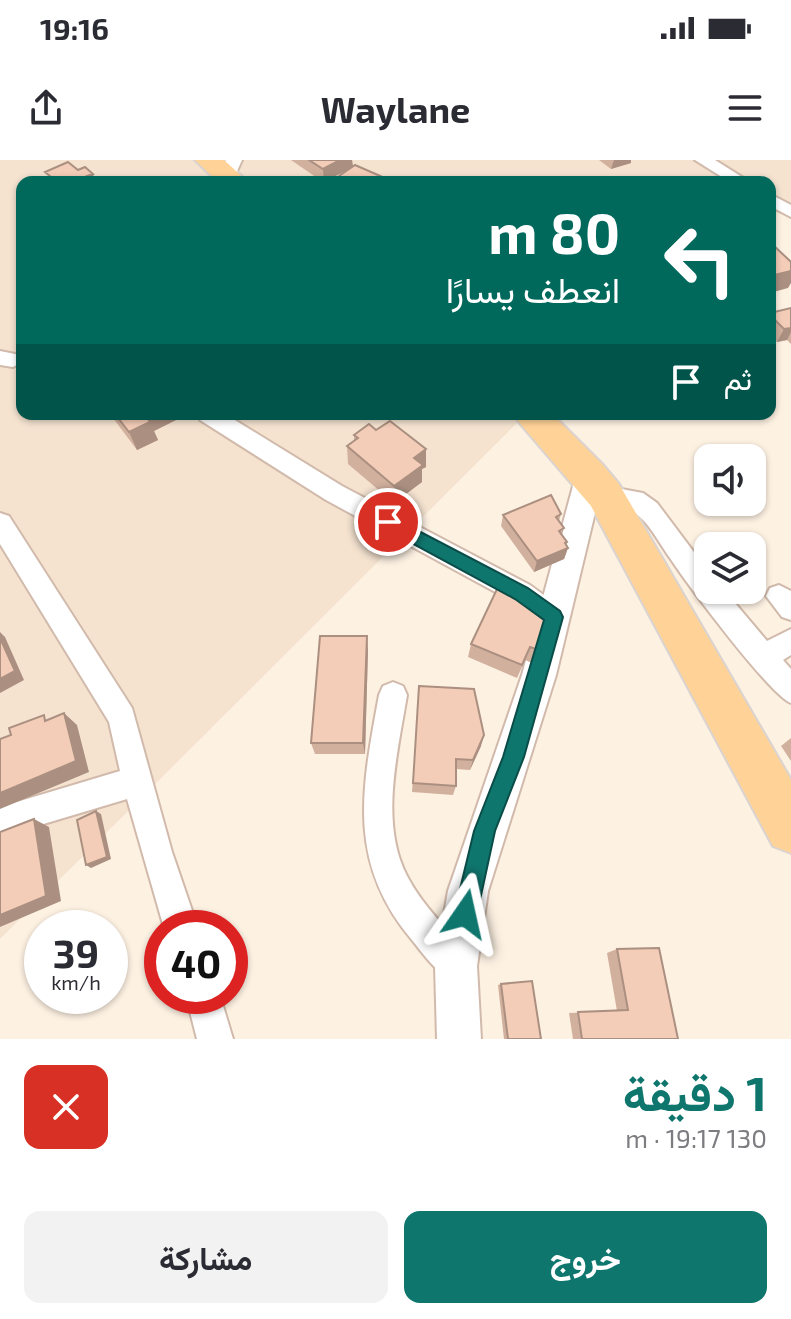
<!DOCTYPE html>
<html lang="ar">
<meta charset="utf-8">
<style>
:root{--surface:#fff;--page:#f2f2f3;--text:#2b2b33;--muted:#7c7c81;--accent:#0f766e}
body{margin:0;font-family:"Exo 2",Vazirmatn,sans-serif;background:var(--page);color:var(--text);direction:rtl;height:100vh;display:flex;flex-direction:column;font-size:30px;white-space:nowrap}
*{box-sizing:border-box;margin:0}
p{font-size:26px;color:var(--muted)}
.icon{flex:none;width:44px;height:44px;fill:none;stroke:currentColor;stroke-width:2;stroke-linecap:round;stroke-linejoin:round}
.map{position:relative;height:879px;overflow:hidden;direction:ltr}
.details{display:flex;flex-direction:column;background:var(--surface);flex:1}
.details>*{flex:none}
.guide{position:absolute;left:16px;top:16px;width:760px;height:244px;border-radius:16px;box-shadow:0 2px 6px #0004;direction:rtl;background:#00695c;color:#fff;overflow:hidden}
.fabs{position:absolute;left:694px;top:284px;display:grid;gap:16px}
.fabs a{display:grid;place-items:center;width:72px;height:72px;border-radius:16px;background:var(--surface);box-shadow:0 2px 6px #0004;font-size:40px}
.speed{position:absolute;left:24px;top:750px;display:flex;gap:16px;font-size:40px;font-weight:700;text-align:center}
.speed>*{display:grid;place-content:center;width:104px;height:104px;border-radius:50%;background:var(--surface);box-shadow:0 2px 6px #0004;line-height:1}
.speed small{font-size:20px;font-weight:400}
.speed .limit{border:12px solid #d22;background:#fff;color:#111}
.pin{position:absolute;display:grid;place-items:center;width:68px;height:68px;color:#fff;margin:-34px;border:4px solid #fff;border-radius:50%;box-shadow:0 2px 8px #0007}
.me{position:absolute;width:88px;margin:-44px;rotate:11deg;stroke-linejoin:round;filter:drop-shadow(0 0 6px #0008)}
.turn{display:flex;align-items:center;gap:28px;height:168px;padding:0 24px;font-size:36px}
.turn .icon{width:104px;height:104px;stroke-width:2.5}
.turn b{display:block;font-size:56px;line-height:68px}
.then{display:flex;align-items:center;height:76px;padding:0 24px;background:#0003;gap:16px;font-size:30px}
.round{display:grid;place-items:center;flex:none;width:84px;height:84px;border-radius:16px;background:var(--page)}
.overview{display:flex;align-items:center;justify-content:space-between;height:136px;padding:0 24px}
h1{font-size:48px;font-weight:700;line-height:60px;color:var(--accent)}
.primary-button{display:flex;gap:16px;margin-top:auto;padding:16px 24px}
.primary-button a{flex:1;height:92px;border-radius:16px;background:var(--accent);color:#fff;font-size:32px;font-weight:700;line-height:92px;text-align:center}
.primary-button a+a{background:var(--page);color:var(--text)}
.status{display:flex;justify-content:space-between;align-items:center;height:56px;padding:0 40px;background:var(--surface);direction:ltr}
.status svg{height:22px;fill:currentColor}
header{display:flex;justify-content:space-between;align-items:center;height:104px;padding:0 24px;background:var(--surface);font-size:36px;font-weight:700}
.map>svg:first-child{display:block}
.residential{fill:#f5e3d0}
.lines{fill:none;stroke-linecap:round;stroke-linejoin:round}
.minor-casing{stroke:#d1baab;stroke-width:4}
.tertiary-casing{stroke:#d1baab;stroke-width:4}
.primary-casing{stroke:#dbd3cf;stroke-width:4}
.minor{fill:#fff;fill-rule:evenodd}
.tertiary{fill:#fff;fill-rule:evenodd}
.primary{fill:#ffd397;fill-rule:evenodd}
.wall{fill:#d2b09e}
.shaded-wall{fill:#ab9081}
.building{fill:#f4cdb8;stroke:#ab9081;stroke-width:2}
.route{fill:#0f766e;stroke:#0a4d48;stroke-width:2}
</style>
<div class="status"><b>19:16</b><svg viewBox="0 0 49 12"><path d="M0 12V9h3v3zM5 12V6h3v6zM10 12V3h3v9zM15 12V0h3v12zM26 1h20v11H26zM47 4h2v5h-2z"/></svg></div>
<header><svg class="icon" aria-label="menu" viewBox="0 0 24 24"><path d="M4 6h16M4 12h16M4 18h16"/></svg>Waylane<svg class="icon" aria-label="share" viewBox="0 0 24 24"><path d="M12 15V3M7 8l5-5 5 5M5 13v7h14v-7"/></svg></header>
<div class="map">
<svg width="791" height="879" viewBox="0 0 791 879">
<rect width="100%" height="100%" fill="#fdf1e2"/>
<path class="residential" d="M0,0H791V42L770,58V22H22V254H526L0,779Z"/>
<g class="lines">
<g class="minor-casing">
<path id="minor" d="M226,0H242L233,20L227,21L219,16Z
M695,0H715L750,22H730Z
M770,34L791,45V57L770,46Z
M0,191L20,195L22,202L13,207L0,205Z
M197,254H225L342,326L530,425L563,449L567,457L563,465L554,468L545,465L512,441L326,340L200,260Z
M605,326L643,333L657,343L708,411V430H724L767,481L791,469V495L783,500L791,509V543C770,535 687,424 670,398C659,383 648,360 632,351C622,345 608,345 597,342L593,335L597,328Z
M0,353L9,356L132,548L172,692L198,768H164L127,639L0,677V647L120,611L109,562L0,384Z
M779,425L791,431V460L782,457L766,436L770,428Z
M393,522L403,526L407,535C398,591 379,663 407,716C422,745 447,769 468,793L473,805L468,817L456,822C437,814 425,796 412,780C346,702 362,628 379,535L383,526Z
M186,836H220L233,879H197Z"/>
</g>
<g class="tertiary-casing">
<path id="tertiary" d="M590,304L600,307L604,315L556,515L488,731L477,806L481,879H437L435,806L448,731L522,515L576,315L580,307Z"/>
</g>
<g class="primary-casing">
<path id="primary" d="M195,0H224L248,22H218Z
M512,254H552L603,305L619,324L791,620V693L773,686L591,346Z"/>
</g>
<use href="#minor" class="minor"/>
<use href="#tertiary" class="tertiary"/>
<use href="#primary" class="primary"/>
</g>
<path class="wall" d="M291,0H352L353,7L323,22Z
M599,0H631V3L611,9Z
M339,16L394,22H340Z
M791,148V184L787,180L777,182L770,175V153Z
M110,254H188L154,271L158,280L137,290Z
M354,275L426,307L422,309V322L394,343L348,304L347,286L354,281Z
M561,354L559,361L564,368L562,375L568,388L564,399L534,412L501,366L503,355Z
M544,466L549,467L534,504L525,500L517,518L468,497L471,484Z
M368,490L365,594H315L311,583Z
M419,526L481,586L470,610L456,609V626L453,635L412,632Z
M791,578V601L781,586Z
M617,789L678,879H573L569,853L617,851L607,793Z
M501,824L541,879H504L498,825Z"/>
<path class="shaded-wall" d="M340,0H352L353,7L324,22L323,9Z
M614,0H631V3L611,9Z
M93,14L96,22H87V16Z
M791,111V123L788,128L770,133V116Z
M791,168V172L787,180L777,182L784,169Z
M144,254H188L154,271L158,280L137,290L129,272Z
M426,289V307L422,309V322L394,343V326L414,298Z
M567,382L565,389L568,388L564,399L534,412L537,401Z
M0,472L5,477L24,520L0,533Z
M367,476L368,490L365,594L363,583Z
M64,553L77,565L89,612L0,649V633Z
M484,575L481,586L470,610L473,600Z
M96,651L101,654L111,699L91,708L86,705Z
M34,659L49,667L61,741L0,767V755Z"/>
<path class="building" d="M309,0H340L323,9Z
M68,2L78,10L85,7L93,14L87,16L91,20L87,22H43L42,21L51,17L45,12Z
M355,5L394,22H353L339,16Z
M770,82L791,102V111L770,116Z
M791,148V168L784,169L770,155V153Z
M115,254H144L150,262L129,272Z
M390,261L426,289L414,298L423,305L394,326L347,286L358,278L354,275L369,264L376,270Z
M551,335L561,354L556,357L564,368L559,371L567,382L565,383L568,388L537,401L503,355Z
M497,429L550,450L544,465L549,467L539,490L530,487L522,505L471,484Z
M320,476H367L363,583H311Z
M0,478L15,511L0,519Z
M419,526L474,529L484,575L473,600L456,599V626L413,623Z
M64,553L76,601L0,633V579L11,575L9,568L44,555L45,561Z
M96,651L107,697L86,705L77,660Z
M34,659L46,736L0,755V672Z
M659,788L678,879H582L578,852L628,850L617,789Z
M532,821L541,879H508L501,824Z"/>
<path class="route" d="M388,355L528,428L560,451L563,457L524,597L495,671L477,754L473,762L465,766L457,762L454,754L474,671L503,597L544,460L515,439L382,367L379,362Z"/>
</svg>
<div class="fabs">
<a><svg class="icon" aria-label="sound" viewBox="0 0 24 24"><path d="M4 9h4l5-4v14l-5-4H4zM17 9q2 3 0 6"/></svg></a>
<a><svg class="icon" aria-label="layers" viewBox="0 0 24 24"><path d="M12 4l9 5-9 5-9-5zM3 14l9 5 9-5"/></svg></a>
</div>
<div class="speed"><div>39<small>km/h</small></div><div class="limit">40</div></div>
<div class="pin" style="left:388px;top:362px;background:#d93025"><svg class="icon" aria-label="arrive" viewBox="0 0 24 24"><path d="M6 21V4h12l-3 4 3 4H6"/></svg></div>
<svg class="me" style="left:465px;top:754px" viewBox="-20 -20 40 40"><path d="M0-17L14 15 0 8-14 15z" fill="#0f766e" stroke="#fff" stroke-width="4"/></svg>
<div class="guide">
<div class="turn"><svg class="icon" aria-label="left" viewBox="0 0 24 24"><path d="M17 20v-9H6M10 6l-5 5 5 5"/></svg><div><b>80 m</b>انعطف يسارًا</div></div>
<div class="then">ثم<svg class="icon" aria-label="arrive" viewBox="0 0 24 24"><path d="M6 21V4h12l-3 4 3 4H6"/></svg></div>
</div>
</div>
<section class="details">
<div class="overview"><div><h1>1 دقيقة</h1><p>130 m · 19:17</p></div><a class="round" style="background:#d93025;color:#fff"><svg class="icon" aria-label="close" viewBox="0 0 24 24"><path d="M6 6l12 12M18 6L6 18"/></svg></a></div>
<div class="primary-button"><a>خروج</a><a>مشاركة</a></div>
</section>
